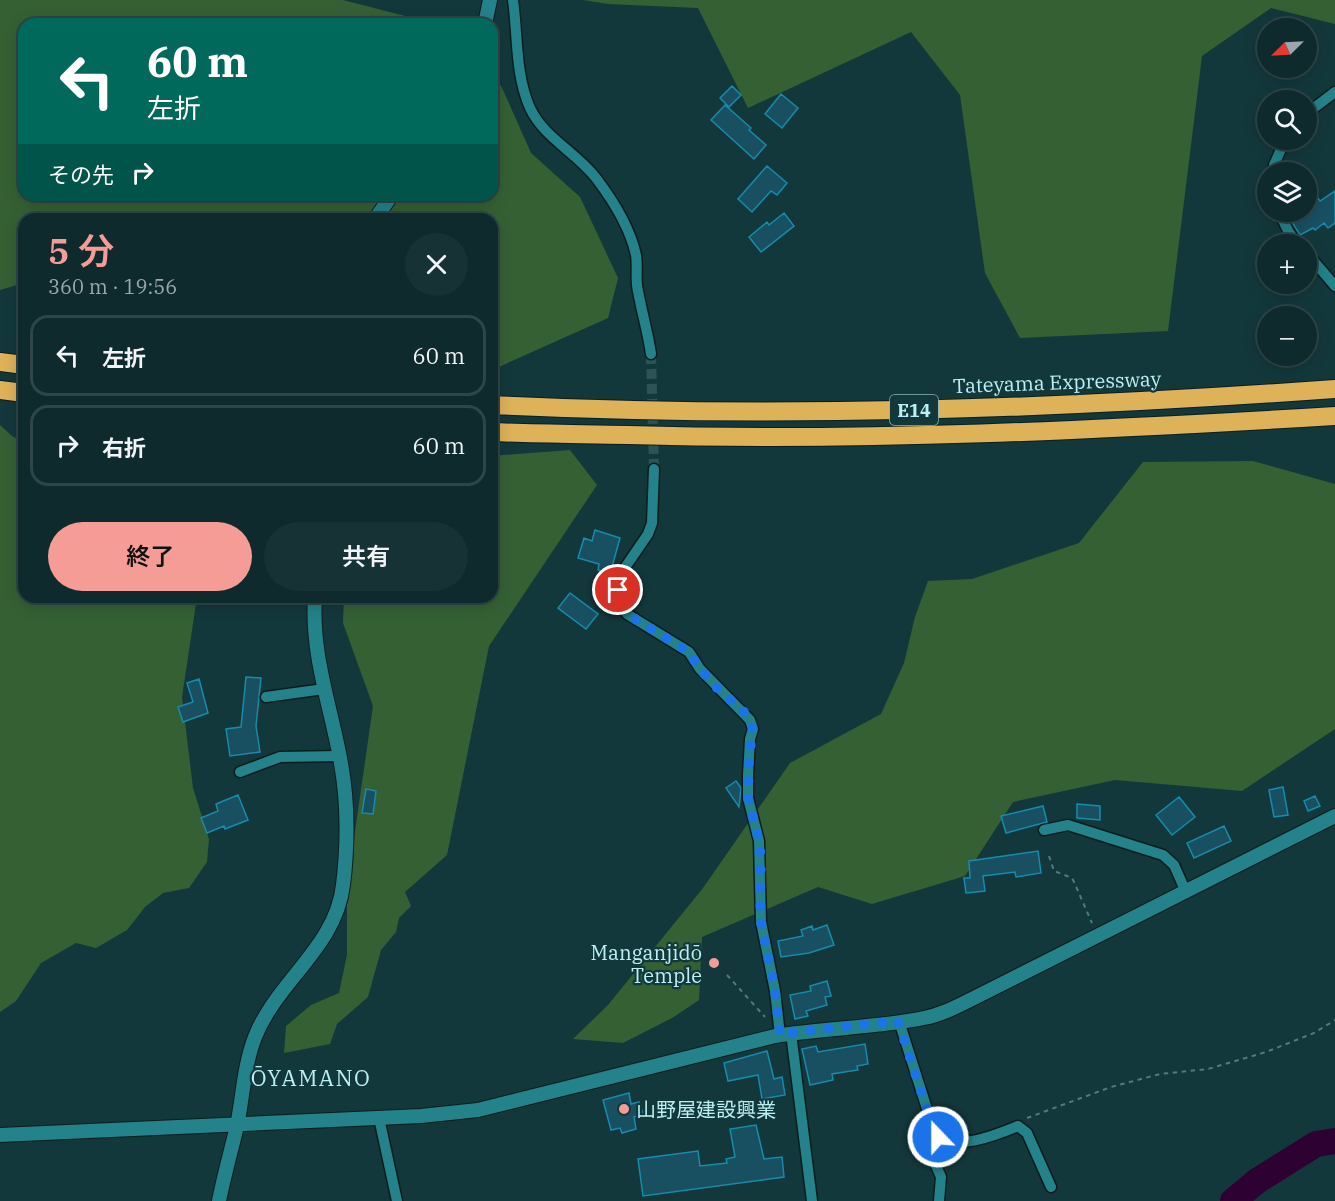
<!DOCTYPE html>
<html lang="ja">
<meta charset="utf-8">
<style>
:root{--surface:#0e2a2d;--page:#173235;--text:#f1f3f6;--muted:#9ba7aa;--line:#2e4649;--accent:#f59c96}
body{margin:0;font-family:"IBM Plex Serif","Noto Sans JP",serif;background:var(--page);color:var(--text);height:100vh;display:flex;flex-direction:column;font-size:22px;white-space:nowrap}
*{box-sizing:border-box;margin:0}
p{font-size:20px;color:var(--muted)}
.icon{flex:none;width:33px;height:33px;fill:none;stroke:currentColor;stroke-width:2;stroke-linecap:round;stroke-linejoin:round}
.map{position:relative;flex:1;overflow:hidden}
.side{position:absolute;left:18px;top:213px;width:480px;height:390px;display:flex;flex-direction:column;background:var(--surface);border-radius:18px;box-shadow:0 3px 15px #0003,0 0 0 2px var(--line)}
.side>*{flex:none}
.top-card{position:absolute;left:18px;top:18px;width:480px;height:183px;border-radius:18px;box-shadow:0 3px 15px #0003,0 0 0 2px var(--line);background:#00695c;color:#fff;overflow:hidden}
.needle{width:39px;rotate:246deg}
.tools{position:absolute;left:1257px;top:18px;display:grid;gap:12px}
.tools a{display:grid;place-items:center;width:60px;height:60px;border-radius:50%;background:var(--surface);box-shadow:0 3px 15px #0003,0 0 0 2px var(--line);font-size:30px}
.pin{position:absolute;display:grid;place-items:center;width:51px;height:51px;color:#fff;margin:-26px;border:3px solid #fff;border-radius:50%;box-shadow:0 2px 6px #0007}
.me{position:absolute;width:66px;margin:-33px;rotate:338deg;stroke-linejoin:round;filter:drop-shadow(0 0 4px #0008)}
.turn{display:flex;align-items:center;gap:21px;height:126px;padding:0 30px;font-size:27px}
.turn .icon{width:78px;height:78px;stroke-width:2.5}
.turn b{display:block;font-size:42px;line-height:51px}
.then{display:flex;align-items:center;height:57px;padding:0 30px;background:#0003;gap:12px;font-size:22px}
.round{display:grid;place-items:center;flex:none;width:63px;height:63px;border-radius:32px;background:var(--page)}
.headline{display:flex;align-items:center;justify-content:space-between;height:102px;padding:0 30px}
h1{font-size:36px;font-weight:600;line-height:45px;color:var(--accent)}
.action{display:flex;gap:12px;margin-top:auto;padding:12px 30px}
.action a{flex:1;height:69px;border-radius:36px;background:var(--accent);color:#111;font-size:24px;font-weight:600;line-height:69px;text-align:center}
.action a+a{background:var(--page);color:var(--text)}
ul{padding:0;list-style:none}
li{display:flex;align-items:center;gap:18px;height:81px;margin:0 12px 9px;padding:0 18px;border:3px solid var(--line);border-radius:18px}
li div{flex:1}
li b{display:block;font-size:22px}
li em{font-style:normal}
.map>svg:first-child{display:block}
.green{fill:#356034}
.lines{fill:none;stroke-linecap:round;stroke-linejoin:round}
.river{stroke:#2d0132;stroke-width:26}
.building{fill:#185062;stroke:#178bac;stroke-width:1.5}
.minor-tunnel{stroke:#2c5358;stroke-width:10;stroke-dasharray:10 5;stroke-linecap:butt}
.minor-casing{stroke:#0d1d1e;stroke-width:13}
.tertiary-casing{stroke:#0d1d1e;stroke-width:16}
.motorway-casing{stroke:#0d1d1e;stroke-width:20}
.path{stroke:#507b7f;stroke-width:2;stroke-dasharray:4.5 4.5;stroke-linecap:butt}
.minor{stroke:#24828a;stroke-width:10}
.tertiary{stroke:#24828a;stroke-width:14}
.motorway{stroke:#deb259;stroke-width:18}
.route{stroke:#1a73e8;stroke-width:10;stroke-dasharray:0 18}
.poi-dot{fill:#f59c96;stroke:#13383c;stroke-width:2}
.labels{text-anchor:middle;dominant-baseline:central;stroke-width:4.5;stroke-linejoin:round;paint-order:stroke}
.shield{fill:#13383c;stroke:#89b8bd;stroke-width:1.5}
.shield-label{font-size:18px;font-weight:bold;fill:#bbeff4}
.street-label{font-size:20px;fill:#bbeff4;stroke:#13383c}
.poi-label{font-size:20px;fill:#bbeff4;stroke:#13383c;text-anchor:end}
.quarter-label{font-size:22px;letter-spacing:1.5px;fill:#bbeff4;stroke:#13383c}
</style>
<div class="map">
<svg width="1335" height="1201" viewBox="0 0 1335 1201">
<rect width="100%" height="100%" fill="#13383c"/>
<path class="green" d="M0,0H343L413,18L464,24H24V195H492V70L503,90L531,153L580,197L618,278L608,318L492,370V219H24V283L0,290Z
M583,0H1335V24L1271,8L1202,56L1168,331L1020,338L985,273L960,95L911,32L748,108L698,8L608,4Z
M0,425L12,436L24,442V597H197L182,697L193,788L209,839L207,862L189,888L163,893L145,907L127,930L96,948L76,943L41,963L16,1001L0,1012Z
M570,450L597,485L489,646L447,855L405,892L411,906L399,918L396,932L381,950L368,997L337,1024L330,1044L284,1053L286,1026L311,1005L339,993L347,955V902L352,852L373,706L343,623L344,597H492V456Z
M1253,461L1335,484V729L1242,791L1115,780L1013,802L965,876L872,904L818,887L702,937L699,1000L672,1018L623,1043L573,1039L608,1005L703,888L790,763L881,714L904,663L915,617L928,581L972,579L1079,543L1143,462Z"/>
<g class="lines">
<path class="river" d="M1233,1201L1257,1181L1316,1144L1335,1141"/>
</g>
<path class="building" d="M732,86L741,95L729,107L720,98Z
M781,94L798,108L782,128L765,114Z
M725,105L751,128L749,130L766,145L754,159L711,120Z
M767,166L787,183L777,195L771,191L752,212L738,199Z
M1306,182L1320,201L1335,191V223L1328,228L1324,223L1315,230L1313,228L1300,235L1292,222L1304,215L1303,214L1306,212Z
M784,213L794,226L761,252L749,237L767,222L769,225Z
M595,530L620,538L610,574L598,570L599,564L578,558L584,538L592,541Z
M570,593L598,614L586,629L558,608Z
M246,677L261,678L256,726L260,752L230,756L226,729L241,727Z
M199,679L208,713L183,722L178,707L193,702L187,683Z
M736,781L741,788L739,807L726,788Z
M1283,787L1288,815L1274,817L1269,790Z
M366,789L376,791L373,814L362,813Z
M238,795L248,820L225,829L224,826L207,833L201,818L218,811L216,804Z
M1315,796L1320,806L1308,811L1304,801Z
M1179,797L1195,817L1172,835L1156,815Z
M1077,804L1100,806V820L1077,818Z
M1043,806L1047,822L1006,833L1001,816Z
M1224,826L1231,841L1194,858L1187,843Z
M1038,851L1041,873L1016,877L1015,872L983,876L985,891L966,893L964,878H970L969,861Z
M827,925L834,945L809,953L781,957L778,941L803,936L801,930L812,926L813,930Z
M827,981L831,996L825,997L827,1005L806,1011L808,1016L795,1019L790,995L811,991L810,986Z
M865,1044L868,1064L857,1066L858,1070L832,1074L833,1080L810,1085L802,1049L816,1046L818,1052Z
M767,1051L774,1079L782,1077L785,1095L762,1099L758,1075L728,1081L724,1063Z
M629,1093L631,1104L639,1102L643,1114L634,1117L636,1129L622,1133L620,1128L611,1130L603,1100Z
M756,1125L764,1159L782,1157L784,1177L643,1196L638,1159L698,1151L700,1166L727,1163L726,1159L735,1157L730,1129Z"/>
<g class="lines">
<path class="minor-tunnel" d="M651,354L654,469"/>
<g class="minor-casing">
<path id="minor" d="M513,0C518,36 515,74 530,108C544,138 576,152 596,178C612,199 630,228 636,255C638,267 635,279 638,291C642,313 648,333 651,354
M1306,114L1335,92
M1273,172L1274,165L1285,140
M1280,212C1284,224 1289,236 1299,244
M1306,252L1335,286
M654,469L652,523L648,534L620,575L618,590L621,601L627,614L689,652L700,669L750,720L753,729L750,739L748,775V798L759,841L761,922L775,991L780,1035
M266,697L324,689
M240,772L280,757L340,756
M1044,830L1068,825L1163,855L1174,865L1186,892
M899,1021L935,1134C956,1152 996,1135 1018,1126L1027,1133L1051,1187
M791,1033L812,1201
M379,1118L397,1201
M935,1134L926,1143L941,1177L939,1201"/>
</g>
<g class="tertiary-casing">
<path id="tertiary" d="M485,24L490,0
M375,219L392,195
M0,1135L421,1116L478,1110L775,1036C824,1028 875,1028 924,1018C940,1015 954,1008 968,1001L1335,816
M219,1201C224,1176 231,1151 237,1126C243,1096 244,1065 255,1037C277,981 336,947 343,885C348,844 348,799 340,758C330,704 311,653 315,597"/>
</g>
<g class="motorway-casing">
<path id="motorway" d="M0,362L24,365
M0,390L24,393
M492,405C773,419 1055,409 1335,389
M492,432C537,434 583,434 628,435C864,442 1099,430 1335,416"/>
</g>
<path class="path" d="M1049,856L1054,871L1072,878L1074,882L1092,923
M727,975L765,1017
M1027,1118L1111,1087L1160,1074L1208,1069L1266,1052L1314,1033L1335,1020"/>
<use href="#minor" class="minor"/>
<use href="#tertiary" class="tertiary"/>
<use href="#motorway" class="motorway"/>
</g>
<g class="lines">
<path class="route" d="M618,590L627,614L689,652L700,669L716,687L744,712L753,729L749,757L748,798L759,841L761,858L760,895L761,922L775,991L780,1035L803,1031L898,1021L935,1134L938,1137"/>
</g>
<g class="poi-dot">
<circle cx="714" cy="963" r="6"/>
<circle cx="624" cy="1109" r="6"/>
</g>
<g class="labels">
<rect class="shield" x="890" y="395" width="48" height="30" rx="4.5"/>
<g class="shield-label">
<text x="914" y="410">E14</text>
</g>
<g class="street-label">
<text transform="translate(1057 382) rotate(-2)">Tateyama Expressway</text>
</g>
<g class="poi-label">
<text x="702" y="952">Manganjidō<tspan x="702" dy="23">Temple</tspan></text>
<text x="636" y="1109" text-anchor="start">山野屋建設興業</text>
</g>
<g class="quarter-label">
<text x="311" y="1077">ŌYAMANO</text>
</g>
</g>
</svg>
<div class="tools">
<a><svg class="needle" viewBox="-14 -14 28 28"><path d="M0-13l5 13h-10z" fill="#e53935"/><path d="M0 13l5-13h-10z" fill="#9ba7aa"/></svg></a>
<a><svg class="icon" aria-label="search" viewBox="0 0 24 24"><circle cx="10" cy="10" r="6"/><path d="M15 15l6 6"/></svg></a>
<a><svg class="icon" aria-label="layers" viewBox="0 0 24 24"><path d="M12 4l9 5-9 5-9-5zM3 14l9 5 9-5"/></svg></a>
<a>+</a>
<a>−</a>
</div>
<div class="pin" style="left:618px;top:590px;background:#d93025"><svg class="icon" aria-label="arrive" viewBox="0 0 24 24"><path d="M6 21V4h12l-3 4 3 4H6"/></svg></div>
<svg class="me" style="left:938px;top:1137px" viewBox="-20 -20 40 40"><circle r="17" fill="#1a73e8" stroke="#fff" stroke-width="3"/><path d="M0-11L8 9 0 5-8 9z" fill="#fff"/></svg>
<div class="top-card">
<div class="turn"><svg class="icon" aria-label="left" viewBox="0 0 24 24"><path d="M17 20v-9H6M10 6l-5 5 5 5"/></svg><div><b>60 m</b>左折</div></div>
<div class="then">その先<svg class="icon" aria-label="right" viewBox="0 0 24 24"><path d="M7 20v-9h11M14 6l5 5-5 5"/></svg></div>
</div>
<section class="side">
<div class="headline"><div><h1>5 分</h1><p>360 m · 19:56</p></div><a class="round"><svg class="icon" aria-label="close" viewBox="0 0 24 24"><path d="M6 6l12 12M18 6L6 18"/></svg></a></div>
<ul>
<li><svg class="icon" aria-label="left" viewBox="0 0 24 24"><path d="M17 20v-9H6M10 6l-5 5 5 5"/></svg><div><b>左折</b></div><em>60 m</em></li>
<li><svg class="icon" aria-label="right" viewBox="0 0 24 24"><path d="M7 20v-9h11M14 6l5 5-5 5"/></svg><div><b>右折</b></div><em>60 m</em></li>
</ul>
<div class="action"><a>終了</a><a>共有</a></div>
</section>
</div>
